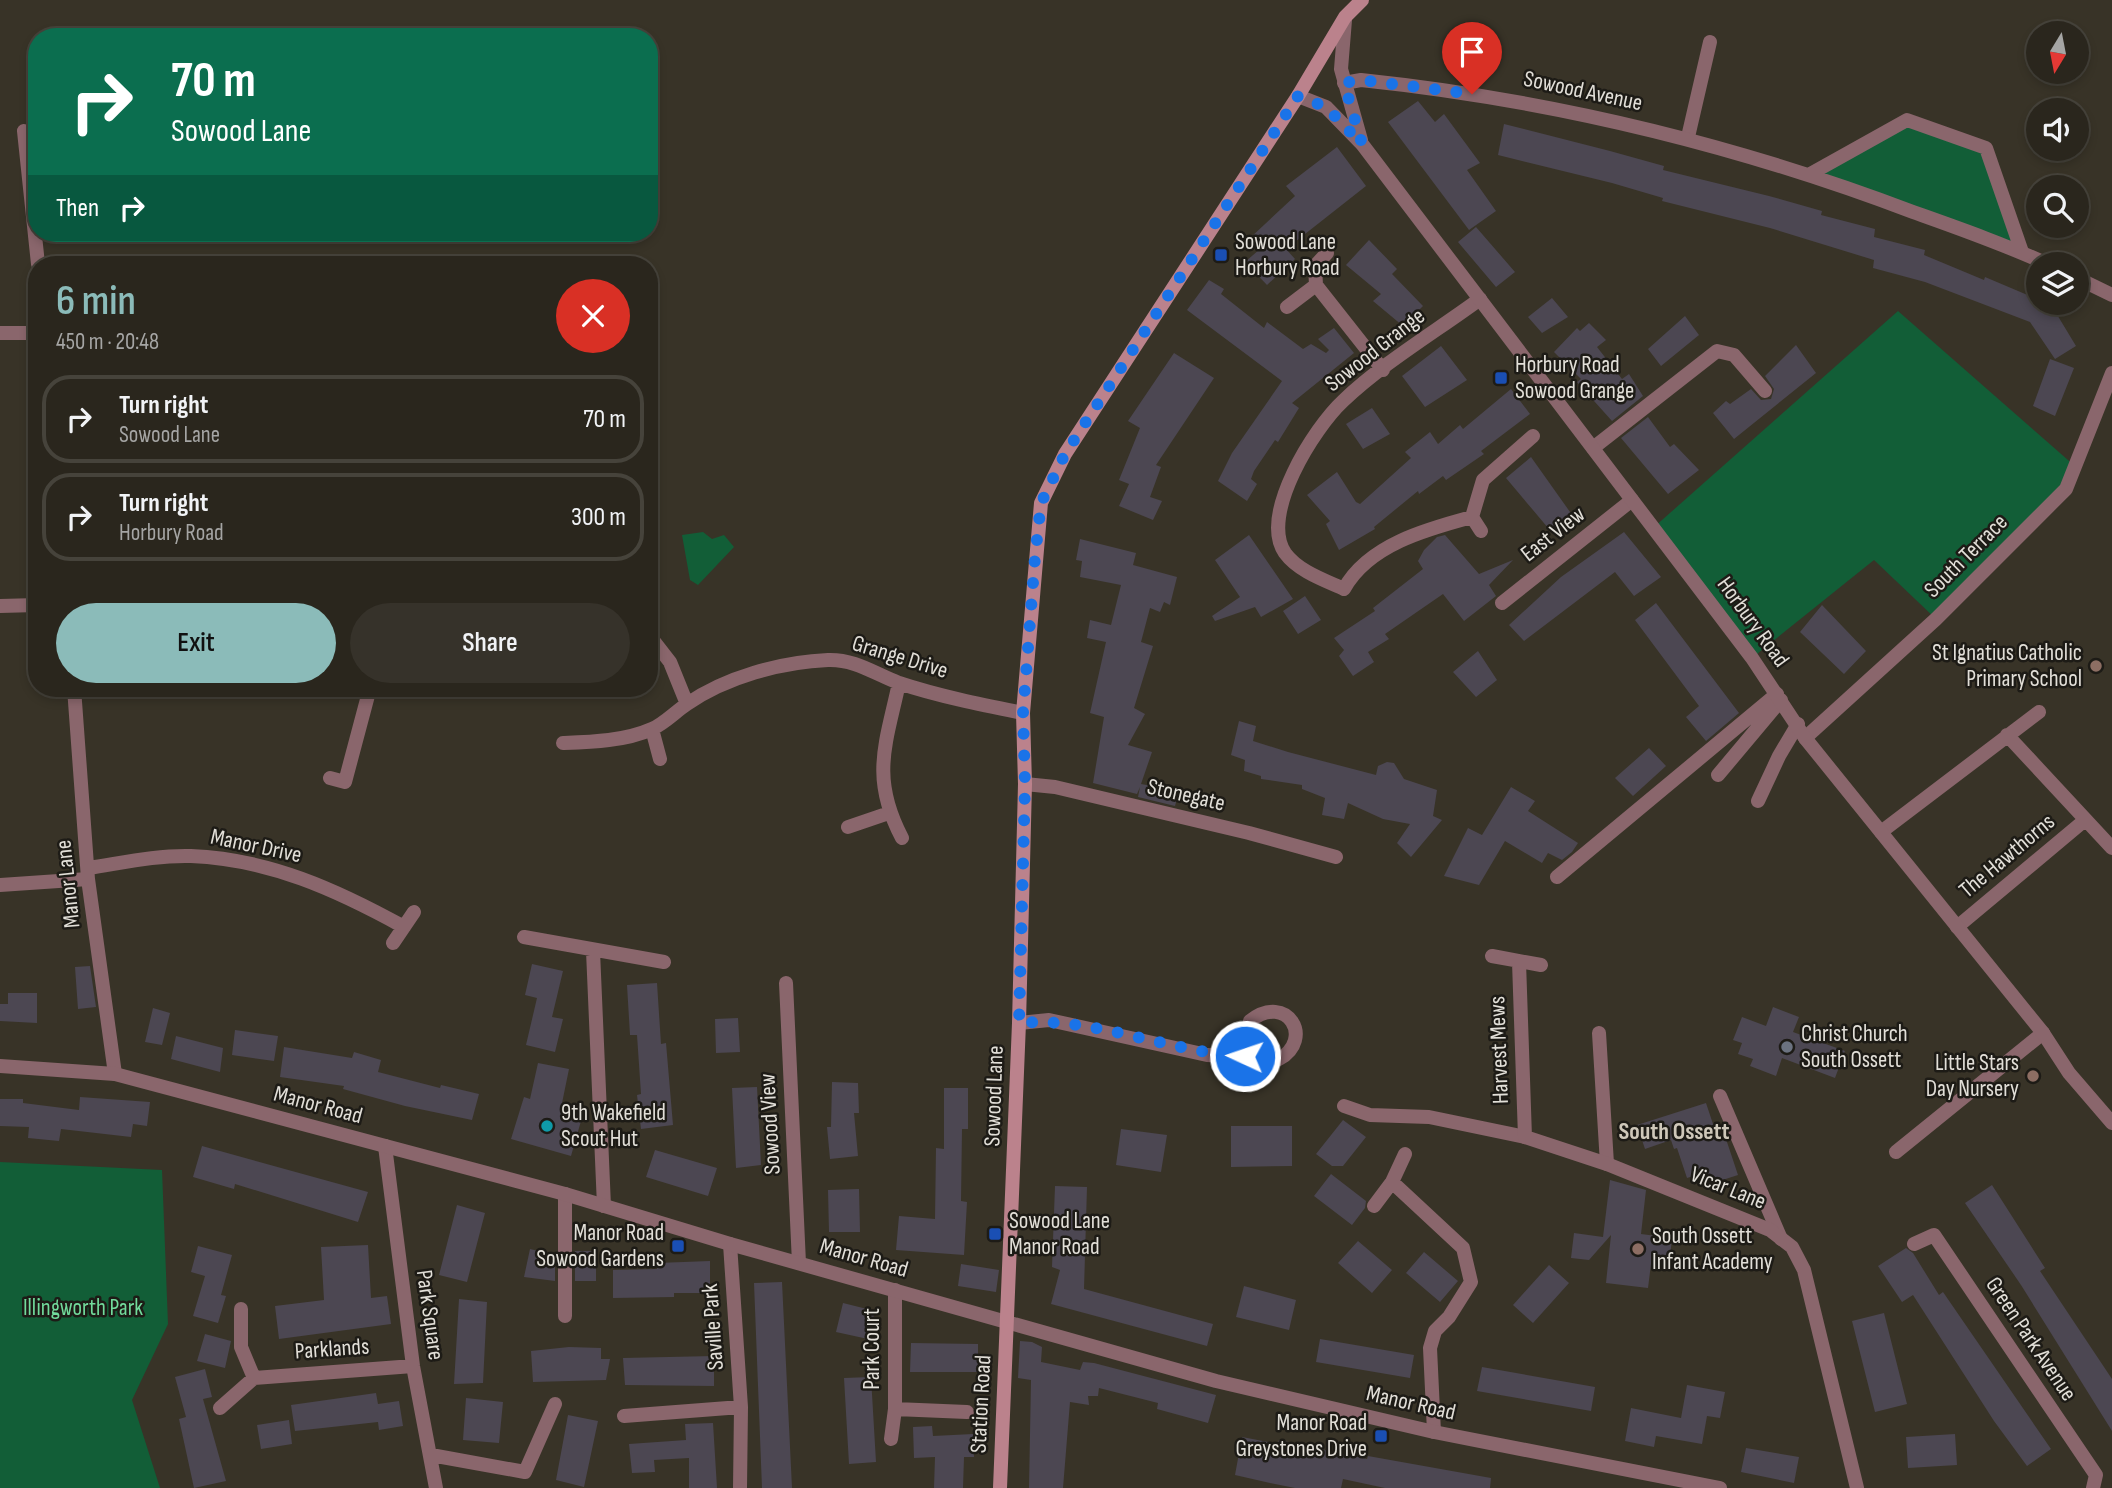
<!DOCTYPE html>
<meta charset="utf-8">
<style>
:root{--surface:#2a261d;--page:#36322a;--text:#f1f3f6;--muted:#a5a5a4;--line:#46433b;--accent:#8bbbb9}
body{margin:0;font-family:"Sofia Sans Condensed",sans-serif;background:var(--page);color:var(--text);height:100vh;display:flex;flex-direction:column;font-size:26px;white-space:nowrap}
*{box-sizing:border-box;margin:0}
p{font-size:23px;color:var(--muted)}
.icon{flex:none;width:38px;height:38px;fill:none;stroke:currentColor;stroke-width:2;stroke-linecap:round;stroke-linejoin:round}
.map{position:relative;flex:1;overflow:hidden}
.side{position:absolute;left:28px;top:256px;width:630px;height:441px;display:flex;flex-direction:column;background:var(--surface);border-radius:28px;box-shadow:0 4px 10px #0003,0 0 0 2px var(--line)}
.side>*{flex:none}
.guide{position:absolute;left:28px;top:28px;width:630px;height:214px;border-radius:28px;box-shadow:0 4px 10px #0003,0 0 0 2px var(--line);background:#0b6e4f;color:#fff;overflow:hidden}
.needle{width:46px;rotate:190deg}
.buttons{position:absolute;left:2026px;top:21px;display:grid;gap:14px}
.buttons a{display:grid;place-items:center;width:63px;height:63px;border-radius:50%;background:var(--surface);box-shadow:0 4px 10px #0003,0 0 0 2px var(--line);font-size:35px}
.pin{position:absolute;display:grid;place-items:center;width:60px;height:60px;color:#fff;margin:-72px -30px;border-radius:50% 50% 50% 0;rotate:-45deg;box-shadow:0 0 7px #0007}
.pin .icon{rotate:45deg}
.me{position:absolute;width:77px;margin:-38px;rotate:273deg;stroke-linejoin:round;filter:drop-shadow(0 0 5px #0008)}
.turn{display:flex;align-items:center;gap:24px;height:147px;padding:0 28px;font-size:32px}
.turn .icon{width:91px;height:91px;stroke-width:2.5}
.turn b{display:block;font-size:49px;line-height:60px}
.then{display:flex;align-items:center;height:66px;padding:0 28px;background:#0003;gap:14px;font-size:26px}
.round{display:grid;place-items:center;flex:none;width:74px;height:74px;border-radius:37px;background:var(--page)}
.summary{display:flex;align-items:center;justify-content:space-between;height:119px;padding:0 28px}
h1{font-size:42px;font-weight:600;line-height:52px;color:var(--accent)}
.button{display:flex;gap:14px;margin-top:auto;padding:14px 28px}
.button a{flex:1;height:80px;border-radius:42px;background:var(--accent);color:#111;font-size:28px;font-weight:600;line-height:80px;text-align:center}
.button a+a{background:var(--page);color:var(--text)}
ul{padding:0;list-style:none}
li{display:flex;align-items:center;gap:21px;height:88px;margin:0 14px 10px;padding:0 14px;border:4px solid var(--line);border-radius:28px}
li div{flex:1}
li b{display:block;font-size:26px}
li em{font-style:normal}
.map>svg:first-child{display:block}
.green{fill:#125e37}
.building{fill:#4c4752}
.lines{fill:none;stroke-linecap:round;stroke-linejoin:round}
.service{stroke:#8a666c;stroke-width:14}
.minor{stroke:#8a666c;stroke-width:14}
.tertiary{stroke:#8a666c;stroke-width:14}
.secondary{stroke:#bb828c;stroke-width:14}
.route{stroke:#1a73e8;stroke-width:12;stroke-dasharray:0 21.6}
.transit-dot{fill:#1a4fb4;stroke:#1d1b16;stroke-width:2.5}
.education-dot{fill:#8d6e63;stroke:#1d1b16;stroke-width:2.5}
.worship-dot{fill:#6b7280;stroke:#1d1b16;stroke-width:2.5}
.culture-dot{fill:#0f9aa8;stroke:#1d1b16;stroke-width:2.5}
.labels{text-anchor:middle;dominant-baseline:central;stroke-width:5;stroke-linejoin:round;paint-order:stroke}
.street-label{font-size:23px;fill:#e2dfd8;stroke:#1d1b16}
.poi-label{font-size:23px;fill:#e2dfd8;stroke:#1d1b16;text-anchor:start}
.park-label{font-size:23px;fill:#72db9c;stroke:#1d1b16}
.neighbourhood-label{font-size:24px;font-weight:bold;fill:#cec7b9;stroke:#1d1b16}
</style>
<div class="map">
<svg width="2112" height="1488" viewBox="0 0 2112 1488">
<rect width="100%" height="100%" fill="#383327"/>
<path class="green" d="M1907,120L1986,148L2022,252L1812,173Z
M1898,311L2076,467L2066,489L1936,619L1874,560L1752,658L1653,528Z
M703,532L712,539L724,535L734,547L698,585L690,580L682,535Z
M0,1162L162,1170L168,1324L132,1400L160,1488H0Z"/>
<path class="building" d="M1418,101L1435,122L1444,114L1480,163L1467,170L1496,211L1469,230L1388,122Z
M1504,124L1610,151L1664,166L1663,170L1769,196L1822,211L1821,215L1875,229L1874,237L1925,250L1924,255L1984,280L1985,277L2039,300V303H2050L2076,346L2055,359L2030,322L1925,282L1873,268L1874,260L1770,228L1662,201L1663,198L1612,183L1498,155Z
M1337,147L1366,186L1286,249L1295,259L1267,285L1245,262L1260,249L1250,238L1295,196L1286,186Z
M1476,227L1515,272L1496,287L1458,242Z
M1369,240L1397,269L1392,274L1423,306L1403,326L1373,301L1381,294L1346,265Z
M1209,280L1224,289L1221,294L1264,328L1267,322L1303,349L1311,344L1326,353L1329,350L1318,339L1334,328L1354,353L1292,403L1299,408L1278,442L1275,440L1254,471L1251,479L1257,484L1247,501L1218,481L1232,453L1282,381L1187,310Z
M1552,298L1568,317L1542,333L1528,317Z
M1685,316L1699,335L1661,366L1648,349Z
M1589,323L1606,340L1597,347L1622,379L1629,374L1643,396L1612,421L1577,382L1581,379L1554,352L1577,328L1580,331Z
M1796,345L1816,373L1734,439L1713,413L1726,401L1730,404L1751,389L1761,400L1771,399L1774,389L1765,376Z
M1441,346L1467,380L1425,407L1402,376Z
M1174,353L1214,378L1156,465L1161,467L1150,497L1162,501L1153,520L1119,506L1129,484L1119,480L1140,428L1128,421Z
M2050,359L2074,368L2055,416L2033,406Z
M1511,389L1530,414L1481,451L1484,454L1446,480L1443,476L1419,494L1418,491L1374,527L1375,529L1339,550L1326,524L1330,521L1307,495L1337,472L1356,502L1360,504L1411,458L1405,452L1430,432L1438,444L1460,425L1463,429Z
M1372,408L1390,434L1363,449L1346,424Z
M1648,417L1670,447L1674,444L1699,470L1668,494L1621,438Z
M1531,457L1575,519L1554,535L1506,478Z
M1624,532L1661,577L1634,596L1615,572L1524,641L1509,625L1561,577Z
M1249,535L1293,599L1261,617L1255,607L1215,621L1212,616L1240,597L1215,560Z
M1445,535L1479,574L1513,560L1489,585L1496,596L1464,621L1443,594L1385,634L1389,639L1368,652L1374,662L1353,676L1339,656L1344,650L1334,638L1375,611L1373,608L1423,569L1418,561L1424,550L1437,537Z
M1080,539L1136,553L1133,565L1177,577L1170,605L1164,602L1160,612L1150,608L1141,642L1153,646L1134,708L1145,714L1128,745L1152,752L1141,784L1179,791L1175,806L1138,797L1140,787L1137,794L1093,783L1104,717L1090,713L1106,642L1087,638L1090,620L1111,625L1121,585L1080,577L1082,561L1076,560Z
M1305,596L1321,620L1298,634L1283,611Z
M1656,603L1739,713L1706,741L1686,717L1699,706L1635,620Z
M1822,605L1866,651L1844,674L1800,632Z
M1478,651L1497,680L1476,697L1453,672Z
M1239,721L1256,726L1253,741L1288,752L1376,775L1378,766L1387,762L1394,763L1404,779L1437,790L1433,816L1442,820L1411,857L1397,843L1410,824L1383,819L1348,803L1344,819L1322,815L1325,798L1302,789V785L1261,779V776L1244,771L1245,760L1231,755Z
M1649,748L1666,766L1633,796L1615,778Z
M1511,787L1535,801L1528,811L1578,843L1572,852L1562,860L1548,853L1542,863L1505,841L1479,885L1444,876L1468,828L1482,835Z
M532,964L563,971L552,1017L563,1019L555,1052L526,1045L537,998L525,995Z
M90,966L96,1007L78,1009L75,967Z
M657,983L661,1044L666,1043L673,1125L641,1129L637,1095L641,1094L637,1035H630L627,985Z
M8,993H37V1023L0,1021V1004H8Z
M1773,1007L1799,1017L1793,1032L1845,1051L1835,1078L1782,1058L1776,1076L1750,1066L1753,1059L1738,1054L1742,1043L1733,1040L1742,1017L1766,1026Z
M153,1008L170,1013L162,1045L145,1042Z
M738,1018L740,1052L716,1053L715,1019Z
M235,1030L278,1036L274,1061L232,1055Z
M176,1036L223,1048L220,1072L171,1059Z
M284,1047L352,1058L354,1052L381,1060L378,1072L440,1088L441,1085L479,1094L472,1120L405,1106L343,1089L344,1086L280,1077Z
M538,1063L569,1069L561,1108L583,1114L571,1156L511,1139L524,1097L530,1099Z
M832,1082L858,1083L859,1113H854L858,1156L830,1159L827,1127H831Z
M757,1087L761,1165L736,1168L732,1088Z
M944,1088H968V1129H962L961,1201L967,1202L964,1255L896,1250L899,1216L935,1219L936,1148L944,1149Z
M80,1097L150,1102L147,1126L133,1124L131,1137L61,1129L59,1141L28,1138L29,1127L0,1126V1099H23V1103L79,1110Z
M1706,1103L1717,1136L1724,1133L1738,1175L1707,1185L1703,1173L1687,1178L1677,1148L1674,1149L1671,1140L1645,1149L1637,1125Z
M1343,1120L1366,1137L1343,1166H1332L1316,1154Z
M1231,1126H1292V1166L1231,1167Z
M1121,1129L1167,1135L1161,1172L1116,1165Z
M202,1146L368,1192L358,1222L235,1184L234,1189L193,1177Z
M655,1150L717,1168L708,1196L646,1177Z
M1331,1174L1366,1201L1365,1208L1352,1225L1314,1196Z
M1610,1180L1646,1190L1641,1234L1672,1238L1669,1266L1651,1264L1648,1288L1606,1283L1611,1235L1589,1260L1571,1258L1574,1233L1603,1237Z
M1992,1185L2045,1268L2040,1271L2112,1379V1431L2021,1285L1965,1203Z
M1055,1186L1087,1187L1084,1289L1213,1324L1207,1346L1051,1304L1060,1270L1052,1267Z
M859,1189L860,1232H829L828,1190Z
M457,1205L485,1213L467,1282L439,1275Z
M1358,1241L1392,1270L1372,1293L1338,1263Z
M368,1245L371,1298L387,1296L391,1324L279,1339L275,1306L324,1300L321,1247Z
M198,1246L232,1255L221,1295L226,1296L218,1323L193,1316L205,1276L191,1272Z
M1906,1248L1913,1253L1939,1295L1943,1292L2051,1449L2027,1466L1994,1421L1913,1295L1902,1302L1878,1266Z
M530,1249L555,1255V1281L524,1277Z
M575,1251H596V1281H575Z
M1424,1252L1458,1281L1440,1302L1406,1273Z
M710,1261V1293H674V1297L613,1298V1270L657,1269V1263Z
M961,1264L999,1270L996,1292L958,1286Z
M1549,1265L1569,1283L1533,1323L1513,1305Z
M782,1282L792,1488H762L754,1283Z
M1244,1286L1296,1300L1289,1330L1236,1317Z
M459,1299L487,1302L483,1383L454,1384Z
M843,1303L875,1311L868,1339L836,1332Z
M1884,1313L1907,1404L1875,1412L1852,1321Z
M205,1334L231,1341L225,1368L197,1361Z
M1320,1339L1414,1355L1410,1378L1316,1362Z
M1020,1341L1032,1342L1042,1347L1041,1362L1080,1370L1083,1362L1094,1363L1216,1395L1208,1423L1157,1409L1158,1403L1099,1388L1098,1396H1088L1089,1405L1070,1402L1063,1488H1029L1031,1380L1018,1378Z
M911,1343L978,1344V1372H910Z
M569,1347L601,1348V1359H610L606,1380L533,1382L531,1351Z
M714,1356V1386L625,1385L623,1358Z
M1482,1367L1595,1387L1591,1411L1477,1391Z
M205,1369L212,1397L203,1399L226,1481L194,1488L179,1419L186,1417L175,1377Z
M871,1377L876,1462L849,1464L844,1378Z
M1687,1385L1725,1392L1720,1418L1707,1416L1702,1444L1656,1436L1654,1447L1625,1441L1631,1408L1681,1418Z
M376,1393L378,1404L399,1401L403,1426L379,1430L378,1422L295,1431L291,1405Z
M466,1398L503,1402L499,1443L463,1440Z
M568,1415L598,1421L584,1487L556,1480Z
M289,1420L292,1444L261,1449L257,1425Z
M713,1423L717,1488H689V1458L654,1460L655,1472L632,1473L629,1444L686,1440L685,1424Z
M932,1426L933,1436L973,1434L974,1457H964L963,1488H934L935,1457L914,1458L913,1427Z
M1955,1434L1957,1465L1908,1468L1906,1437Z
M1242,1437L1278,1444L1279,1440L1367,1459L1368,1456L1491,1478L1490,1488H1385L1343,1479L1341,1488H1295L1270,1483L1235,1475Z
M1746,1448L1799,1457L1794,1483L1741,1472Z"/>
<g class="lines">
<path class="service" d="M1688,137L1710,42
M1593,448L1717,351L1734,355L1765,391
M1502,603L1632,500
M1718,775L1781,700
M1557,877L1777,694
M1019,1023L1049,1020L1207,1055L1279,1059C1315,1039 1287,992 1250,1021L1245,1056
M1599,1033L1607,1164
M1720,1096L1781,1239
M1344,1106L1370,1115L1429,1117L1525,1137"/>
<path class="minor" d="M1344,83L1361,80C1552,100 1734,144 1913,212C1958,228 2004,244 2047,264
M24,131L38,264
M1812,173L1907,120L1986,148L2022,252
M2077,278L2112,295
M1316,285L1315,266L1327,253
M1287,307L1316,285L1383,370
M0,333H37
M1472,517C1427,529 1368,545 1344,589C1324,580 1298,571 1285,553C1259,515 1314,428 1343,401C1383,363 1435,332 1480,299
M1481,531L1472,517L1483,480L1533,436
M649,603L651,600
M0,606L37,605
M649,635L670,662L687,704
M899,683C886,744 870,777 902,838
M74,688L88,879L115,1074
M652,729L660,759
M2007,735L2112,848
M1805,738L1936,619L2066,489L2112,373
M563,743C592,742 625,741 652,729C665,723 675,712 687,704C726,677 781,662 828,660C855,659 875,674 899,683C938,696 983,705 1023,713
M330,778L345,782L370,688
M1025,784L1055,787L1249,833L1336,857
M1758,801L1779,756L1798,724
M848,827L889,813
M1881,832L2039,712
M89,868C122,863 157,855 191,856C269,859 337,890 404,927
M0,885L88,879
M1957,927L2085,820
M524,937L664,962
M393,943L414,912
M593,951L604,1206
M1492,956L1541,965
M1519,962L1525,1137L1607,1164L1770,1230L1792,1247L1804,1270L1857,1488
M786,983L799,1263
M385,1146L413,1366L436,1488
M1896,1152L2043,1033
M1392,1182L1463,1248L1471,1282L1449,1317L1435,1331L1430,1348L1434,1432
M1374,1206L1392,1182L1405,1154
M730,1244L741,1407L740,1488
M1914,1244L1934,1235L2096,1475L2093,1488
M241,1309V1347L254,1378
M565,1316V1194
M220,1408L254,1378L413,1366
M895,1409L967,1412
M624,1416L741,1407
M891,1439L895,1409V1290
M431,1455L525,1472L555,1404"/>
<path class="tertiary" d="M1345,20L1341,69L1361,140
M1298,96L1326,107L1362,144L1752,658L1805,738L2043,1033L2069,1073L2112,1123
M0,1066L115,1074L565,1194L730,1244L1216,1381L1434,1432L1720,1488"/>
<path class="secondary" d="M1000,1488L1019,1023L1025,784L1023,713L1041,503L1065,454L1298,96L1345,17L1362,0"/>
</g>
<g class="lines">
<path class="route" d="M1245,1056C1170,1053 1093,1016 1019,1023L1025,784L1023,713L1035,557L1041,503L1065,454L1298,96L1326,107L1362,144L1344,83L1361,80L1472,94"/>
</g>
<g class="transit-dot">
<rect x="1214" y="248" width="14" height="14" rx="3.5"/>
<rect x="1494" y="371" width="14" height="14" rx="3.5"/>
<rect x="988" y="1227" width="14" height="14" rx="3.5"/>
<rect x="671" y="1239" width="14" height="14" rx="3.5"/>
<rect x="1374" y="1429" width="14" height="14" rx="3.5"/>
</g>
<g class="education-dot">
<circle cx="2096" cy="666" r="7"/>
<circle cx="2033" cy="1076" r="7"/>
<circle cx="1638" cy="1249" r="7"/>
</g>
<circle class="worship-dot" cx="1787" cy="1047" r="7"/>
<circle class="culture-dot" cx="547" cy="1126" r="7"/>
<g class="labels">
<g class="street-label">
<text transform="translate(1583 91) rotate(12)">Sowood Avenue</text>
<text transform="translate(1375 350) rotate(-38)">Sowood Grange</text>
<text transform="translate(1553 534) rotate(-38)">East View</text>
<text transform="translate(1966 556) rotate(-45)">South Terrace</text>
<text transform="translate(1753 622) rotate(54)">Horbury Road</text>
<text transform="translate(900 657) rotate(17)">Grange Drive</text>
<text transform="translate(1186 795) rotate(13)">Stonegate</text>
<text transform="translate(256 846) rotate(12)">Manor Drive</text>
<text transform="translate(2007 856) rotate(-40)">The Hawthorns</text>
<text transform="translate(68 884) rotate(-96)">Manor Lane</text>
<text transform="translate(1499 1050) rotate(-92)">Harvest Mews</text>
<text transform="translate(994 1096) rotate(-88)">Sowood Lane</text>
<text transform="translate(318 1105) rotate(15)">Manor Road</text>
<text transform="translate(770 1124) rotate(-93)">Sowood View</text>
<text transform="translate(1728 1188) rotate(22)">Vicar Lane</text>
<text transform="translate(864 1258) rotate(16)">Manor Road</text>
<text transform="translate(430 1315) rotate(82)">Park Square</text>
<text transform="translate(713 1327) rotate(-94)">Saville Park</text>
<text transform="translate(2031 1339) rotate(56)">Green Park Avenue</text>
<text transform="translate(332 1349) rotate(-4)">Parklands</text>
<text transform="translate(872 1349) rotate(-90)">Park Court</text>
<text transform="translate(1411 1403) rotate(13)">Manor Road</text>
<text transform="translate(981 1404) rotate(-87)">Station Road</text>
</g>
<g class="poi-label">
<text x="1235" y="242">Sowood Lane<tspan x="1235" dy="26">Horbury Road</tspan></text>
<text x="1515" y="365">Horbury Road<tspan x="1515" dy="26">Sowood Grange</tspan></text>
<text x="2082" y="653" text-anchor="end">St Ignatius Catholic<tspan x="2082" dy="26">Primary School</tspan></text>
<text x="1801" y="1034">Christ Church<tspan x="1801" dy="26">South Ossett</tspan></text>
<text x="2019" y="1063" text-anchor="end">Little Stars<tspan x="2019" dy="26">Day Nursery</tspan></text>
<text x="561" y="1113">9th Wakefield<tspan x="561" dy="26">Scout Hut</tspan></text>
<text x="1009" y="1221">Sowood Lane<tspan x="1009" dy="26">Manor Road</tspan></text>
<text x="664" y="1233" text-anchor="end">Manor Road<tspan x="664" dy="26">Sowood Gardens</tspan></text>
<text x="1652" y="1236">South Ossett<tspan x="1652" dy="26">Infant Academy</tspan></text>
<text x="1367" y="1423" text-anchor="end">Manor Road<tspan x="1367" dy="26">Greystones Drive</tspan></text>
</g>
<g class="park-label">
<text x="83" y="1308">Illingworth Park</text>
</g>
<g class="neighbourhood-label">
<text x="1674" y="1131">South Ossett</text>
</g>
</g>
</svg>
<div class="buttons">
<a><svg class="needle" viewBox="-14 -14 28 28"><path d="M0-13l5 13h-10z" fill="#e53935"/><path d="M0 13l5-13h-10z" fill="#a5a5a4"/></svg></a>
<a><svg class="icon" aria-label="sound" viewBox="0 0 24 24"><path d="M4 9h4l5-4v14l-5-4H4zM17 9q2 3 0 6"/></svg></a>
<a><svg class="icon" aria-label="search" viewBox="0 0 24 24"><circle cx="10" cy="10" r="6"/><path d="M15 15l6 6"/></svg></a>
<a><svg class="icon" aria-label="layers" viewBox="0 0 24 24"><path d="M12 4l9 5-9 5-9-5zM3 14l9 5 9-5"/></svg></a>
</div>
<div class="pin" style="left:1472px;top:94px;background:#d93025"><svg class="icon" aria-label="arrive" viewBox="0 0 24 24"><path d="M6 21V4h12l-3 4 3 4H6"/></svg></div>
<svg class="me" style="left:1245px;top:1056px" viewBox="-20 -20 40 40"><circle r="17" fill="#1a73e8" stroke="#fff" stroke-width="3"/><path d="M0-11L8 9 0 5-8 9z" fill="#fff"/></svg>
<div class="guide">
<div class="turn"><svg class="icon" aria-label="right" viewBox="0 0 24 24"><path d="M7 20v-9h11M14 6l5 5-5 5"/></svg><div><b>70 m</b>Sowood Lane</div></div>
<div class="then">Then<svg class="icon" aria-label="right" viewBox="0 0 24 24"><path d="M7 20v-9h11M14 6l5 5-5 5"/></svg></div>
</div>
<section class="side">
<div class="summary"><div><h1>6 min</h1><p>450 m · 20:48</p></div><a class="round" style="background:#d93025;color:#fff"><svg class="icon" aria-label="close" viewBox="0 0 24 24"><path d="M6 6l12 12M18 6L6 18"/></svg></a></div>
<ul>
<li><svg class="icon" aria-label="right" viewBox="0 0 24 24"><path d="M7 20v-9h11M14 6l5 5-5 5"/></svg><div><b>Turn right</b><p>Sowood Lane</p></div><em>70 m</em></li>
<li><svg class="icon" aria-label="right" viewBox="0 0 24 24"><path d="M7 20v-9h11M14 6l5 5-5 5"/></svg><div><b>Turn right</b><p>Horbury Road</p></div><em>300 m</em></li>
</ul>
<div class="button"><a>Exit</a><a>Share</a></div>
</section>
</div>
